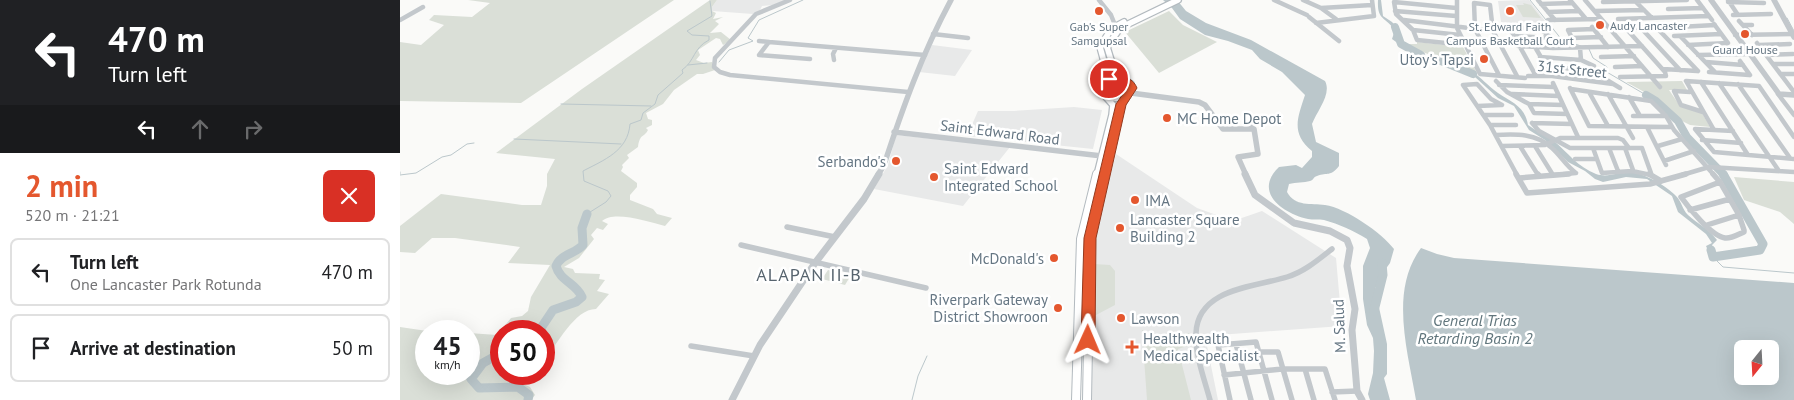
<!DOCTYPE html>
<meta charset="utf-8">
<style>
:root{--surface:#fff;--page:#f6f6f6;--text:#202124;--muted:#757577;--line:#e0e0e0;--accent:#e4572e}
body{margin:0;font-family:"PT Sans",sans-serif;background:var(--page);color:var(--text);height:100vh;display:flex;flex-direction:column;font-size:19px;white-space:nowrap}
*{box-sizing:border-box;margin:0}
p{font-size:16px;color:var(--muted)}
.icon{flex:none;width:28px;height:28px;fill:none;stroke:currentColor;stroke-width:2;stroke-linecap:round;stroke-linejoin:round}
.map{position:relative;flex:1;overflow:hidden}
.side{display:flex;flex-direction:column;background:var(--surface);width:400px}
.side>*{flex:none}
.guide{background:#202124;color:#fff;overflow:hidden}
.needle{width:32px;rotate:198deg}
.buttons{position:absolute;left:1334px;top:340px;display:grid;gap:10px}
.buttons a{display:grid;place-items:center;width:45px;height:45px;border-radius:8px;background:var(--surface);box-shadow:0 5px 20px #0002;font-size:25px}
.speed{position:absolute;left:15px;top:320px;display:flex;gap:10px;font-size:25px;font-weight:700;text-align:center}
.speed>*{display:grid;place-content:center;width:65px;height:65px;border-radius:50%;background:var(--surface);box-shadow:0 5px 20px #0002;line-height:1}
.speed small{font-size:12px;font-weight:400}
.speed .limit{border:8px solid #d22;background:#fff;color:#111}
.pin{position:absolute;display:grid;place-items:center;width:42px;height:42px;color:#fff;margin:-21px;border:2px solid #fff;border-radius:50%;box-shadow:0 1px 5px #0007}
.me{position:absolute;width:55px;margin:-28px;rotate:1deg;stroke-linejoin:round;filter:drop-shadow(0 0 4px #0008)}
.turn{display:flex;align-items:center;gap:18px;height:105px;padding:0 25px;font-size:22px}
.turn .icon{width:65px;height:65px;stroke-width:2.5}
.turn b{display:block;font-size:35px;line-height:42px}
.lanes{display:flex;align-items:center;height:48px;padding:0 25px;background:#0003;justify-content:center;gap:25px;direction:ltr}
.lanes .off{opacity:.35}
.round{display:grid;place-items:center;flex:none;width:52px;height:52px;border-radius:8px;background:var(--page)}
.overview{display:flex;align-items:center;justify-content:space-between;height:85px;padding:0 25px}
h1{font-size:30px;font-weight:700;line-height:38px;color:var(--accent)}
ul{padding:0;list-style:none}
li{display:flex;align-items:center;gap:15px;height:68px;margin:0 10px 8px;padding:0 15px;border:2px solid var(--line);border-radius:8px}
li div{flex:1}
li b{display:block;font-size:19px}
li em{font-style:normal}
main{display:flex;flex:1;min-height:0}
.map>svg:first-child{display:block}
.built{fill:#e8e9e9}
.green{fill:#dadfd7}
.water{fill:#bbc7cb;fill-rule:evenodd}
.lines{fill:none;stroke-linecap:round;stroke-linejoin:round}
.stream{stroke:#bbc7cb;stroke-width:1}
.river-far1{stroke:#bbc7cb;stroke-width:8}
.river{stroke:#bbc7cb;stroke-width:9}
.secondary-far1-casing{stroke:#b3babf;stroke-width:8}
.secondary-casing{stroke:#b3babf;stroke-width:10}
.minor-far1{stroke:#c3c8cc;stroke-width:4.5}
.minor{stroke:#c3c8cc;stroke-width:5.5}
.tertiary-far1{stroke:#c3c8cc;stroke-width:5.5}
.tertiary{stroke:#c3c8cc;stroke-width:7}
.secondary-far1{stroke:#fff;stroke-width:5.5}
.secondary{stroke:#fff;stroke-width:8}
.route{fill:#e4572e;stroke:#94391e}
.poi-dot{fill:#e4572e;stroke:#fff;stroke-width:2}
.labels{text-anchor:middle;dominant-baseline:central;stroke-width:5;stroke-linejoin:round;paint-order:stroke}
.far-poi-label{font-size:12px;fill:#657683;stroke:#fff}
.poi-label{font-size:15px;fill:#657683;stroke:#fff;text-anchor:start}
.street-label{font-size:15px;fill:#657683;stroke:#fff}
.water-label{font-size:16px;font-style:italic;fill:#60757c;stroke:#fff}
.quarter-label{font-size:18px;letter-spacing:1px;fill:#57646e;stroke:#fff}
</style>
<main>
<section class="side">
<div class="guide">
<div class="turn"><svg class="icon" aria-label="left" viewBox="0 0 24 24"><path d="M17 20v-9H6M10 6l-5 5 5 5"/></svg><div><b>470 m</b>Turn left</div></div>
<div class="lanes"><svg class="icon" aria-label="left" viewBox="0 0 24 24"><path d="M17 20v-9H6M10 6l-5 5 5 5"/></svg><svg class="icon off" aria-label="ahead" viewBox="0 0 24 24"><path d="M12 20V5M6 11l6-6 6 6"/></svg><svg class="icon off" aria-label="right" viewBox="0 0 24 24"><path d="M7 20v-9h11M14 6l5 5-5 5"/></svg></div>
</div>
<div class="overview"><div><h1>2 min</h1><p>520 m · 21:21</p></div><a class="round" style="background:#d93025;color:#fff"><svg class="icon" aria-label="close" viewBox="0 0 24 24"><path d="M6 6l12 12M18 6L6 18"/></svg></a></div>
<ul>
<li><svg class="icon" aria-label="left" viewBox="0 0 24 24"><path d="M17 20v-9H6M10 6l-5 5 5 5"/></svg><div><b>Turn left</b><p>One Lancaster Park Rotunda</p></div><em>470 m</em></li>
<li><svg class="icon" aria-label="arrive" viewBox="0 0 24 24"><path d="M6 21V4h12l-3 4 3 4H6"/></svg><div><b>Arrive at destination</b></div><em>50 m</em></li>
</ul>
</section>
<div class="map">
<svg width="1394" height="400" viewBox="0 0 1394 400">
<rect width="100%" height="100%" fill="#fafaf8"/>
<path class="built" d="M317,0H386L373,5L362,6L360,10L353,14L312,11V7Z
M1129,0L1149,26L1101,22L1098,1Z
M532,45L572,50L555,76L519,72Z
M674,107L702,110L693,149L567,136L578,111H614Z
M496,135L610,147L563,206L474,189L488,165Z
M716,154L797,208L833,221L862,211L936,258L942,326L805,336L818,400H690L693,237Z"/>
<path class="green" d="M68,0H274L121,103L0,101V42L21,45L44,25L29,20L34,15L72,17L90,3Z
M310,0H317L312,7V11L316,13L313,19L323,17L315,21L319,24L310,33L321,32L331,40L323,45L320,39L316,38L298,50L300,55L296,60L304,63L312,62L315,70L303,74H297L274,90L263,104L246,113L248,119L252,120V125L246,128L248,130C244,138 240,133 238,147L227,155L229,158L222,165L223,167L221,171L237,183V187L230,195V200L253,209L257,214L272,218L265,226C249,222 214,210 202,221L208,224L203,230L197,228L191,235L194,239L179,258L164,267L173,269L175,273L200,274L199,279L205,280L197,291L209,294L196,309C174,309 158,345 144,359V331H101V374H127L121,380V383L130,387L135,395L131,400H0V327L27,331L26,374H69V333L97,335L111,318L122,316L128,311L131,297L150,265L108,263L120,247L55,238H32L15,253L0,252V226L41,194L122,205H141L147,186V174L155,159L96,153L182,89Z
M1123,3L1131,5L1141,18L1123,17L1116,5H1124Z
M769,11L783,25L817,42L759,73L725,32Z
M1017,42L1063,47L1077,73C1055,60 1029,58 1007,44H1017Z
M716,80L723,82L728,86L726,93C718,97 711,96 704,91L705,83Z
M1282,81L1287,90H1269L1280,106L1302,113L1310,127L1290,125L1278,119L1257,99L1226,82Z
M1334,177L1394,182V224L1380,212L1344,200Z
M694,264L710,265L715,271V305L696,315L693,313Z
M428,270L451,275L445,285L422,279Z
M742,330L765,338L789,333L790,345L778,349L791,400H747Z"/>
<path class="water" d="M763,0H777L786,11L806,23L851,40L925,81C932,94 917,111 912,124L916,142L939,153V166C930,177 928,172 917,176C913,177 914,180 910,181C904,183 896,182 889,184L887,192C895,207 911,203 925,205C946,208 982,233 994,249L990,263L982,274L975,289L987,344V374L984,378L990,400H970L968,394L973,373L974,351L973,338L967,325L963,299V266L970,248L967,239C954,231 939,224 924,220C919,219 913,220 908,219C882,213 853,192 879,167L896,165L902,168L912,157V151C890,133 898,117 905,95L882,72L860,59L852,50L828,41L805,35L780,19L772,8Z
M978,0H981L983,16L992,22L1000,31L998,39C1011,58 1051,60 1071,71C1081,77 1088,86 1098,93C1111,102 1125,106 1128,125C1136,131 1146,135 1154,141C1168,153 1178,167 1196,174C1208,178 1218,172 1230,172C1244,173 1267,186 1276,196C1282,202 1282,209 1288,215C1298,224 1309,229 1317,240L1312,245L1317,261L1312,259L1306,246L1312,243L1306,234L1278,212L1272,196L1247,179L1226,177L1203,182L1195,179L1185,171L1168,162L1145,140L1129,130L1114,106L1098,98L1075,77L1054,66L1010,52L992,39L995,30C984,16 977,20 978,0Z
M1021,248L1037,254L1054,258L1394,283V400H1016C1008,352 989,291 1021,248ZM1342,349H1370V376H1342Z"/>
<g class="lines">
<path class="stream" d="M1130,0L1162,40L1181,46
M1387,18L1394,31
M1189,49L1193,58L1207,67L1205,71L1246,95
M319,62L329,50L353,41L348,38L359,20L403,0
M288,65L307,63
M161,104L251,106
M114,139L221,144
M0,172V174
M0,175L16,173L42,157L51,155L67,144L74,143
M187,214L206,202L211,196L208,191L184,181L183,171C204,160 228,151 230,124L241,120L243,113L255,104L258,95L283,73L282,70C295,61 293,48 309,40V36L292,35L287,31L312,16L310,1
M1317,261L1323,267L1394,273
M512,400L518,376L527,356"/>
<path class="river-far1" d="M995,27L1001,44L1021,55
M1036,59L1073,74
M1246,95L1256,101L1278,121L1287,137L1324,175"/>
<path class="river" d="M1311,250L1313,257L1360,250L1363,244L1323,174
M974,311L983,275L982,263
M139,331L153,310L176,302L182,297C176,283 160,281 156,266C161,254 175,254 183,245L182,228L187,214
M101,353L83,363L71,379L79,388L118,387L129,395L128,400"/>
<g class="secondary-far1-casing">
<path id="secondary-far1" d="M724,22L711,29L700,47L706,69L699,89C706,99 716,100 727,96
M697,175L712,115L713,105L706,97
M705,175L721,105L732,89L731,84L715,73L707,47L720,28L778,0"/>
</g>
<g class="secondary-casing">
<path id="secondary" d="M676,400L681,239L697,174
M687,400L690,238L705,174"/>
</g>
<path class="minor-far1" d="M390,0L356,14L315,58L314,67L320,72L330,75L508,92
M699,0L711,15L715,25
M874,0L907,15
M903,0L921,8L936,19
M1057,0V28L1080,74L1125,78
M1138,0L1155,20
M1170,0L1186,19
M1185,0L1260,87
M1297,0L1312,20
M1328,0L1338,15
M1203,2L1287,0
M1236,2L1252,18
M1328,2L1364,3
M1141,4L1172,3
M921,8L972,5
M1056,8L994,2L996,14L1013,30L1017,40L1065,45
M1268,9L1303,8
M995,11L1056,16
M1195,11L1244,10
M1148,12L1179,11
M1333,15L1371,14
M909,17L939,41
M1218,19L1309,16
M0,20L23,7
M1004,20L1093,31
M1148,20L1201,19
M1339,21L1352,35
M916,23L974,16L972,0
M1314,24L1328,43
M1344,25H1352
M1192,27L1208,47
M1256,27L1298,71
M1279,27L1315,25
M1226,28L1269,27
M1241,28L1280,70
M1194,29L1168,30L1172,38L1201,37
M1013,30L1060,35
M533,34L568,38
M1335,35L1394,34
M1113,36L1151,38
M1274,36L1321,34
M1280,36L1315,72
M359,41L369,42
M1357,43L1394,92
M1288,45L1328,43
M1359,45L1390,44
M1118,46L1153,48L1242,46
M1135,47L1152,76
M1180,48L1181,60L1194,66L1192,71L1220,88
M1298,55L1352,54
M1366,55L1393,54
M1140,57L1181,60
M1201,57L1234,56
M410,59L359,55L369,42L525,55
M434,60L433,54L436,48
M1340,61L1350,75
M1306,62L1343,65
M1374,64H1394
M1146,66L1192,71
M1215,67L1242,66
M1263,69L1297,71
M1309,72L1349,75
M1381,74H1394
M1099,75L1075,29L1074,3L1090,5L1093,31L1117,76
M1128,76H1152L1213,84
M1136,76L1109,27L1141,29L1151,38
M1220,77L1266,76L1265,72L1223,25
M1096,81L1107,92L1129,104L1134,113L1167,114
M1301,82L1348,155
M1153,83L1178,137
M1319,83L1379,171
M1338,84L1390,158
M1063,85L1090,125L1117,175
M1063,85L1077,84L1091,99L1102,105
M1099,85L1154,87
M1170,88L1189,126L1271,127
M1171,89L1251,101L1266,116L1274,130L1314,175
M1189,92L1208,126
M1290,92L1274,91L1281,105L1303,112
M1112,94L1158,96
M1208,94L1233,138
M1378,94L1394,115
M1229,97L1240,116
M1129,104L1163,105
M1078,106L1101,105
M1084,115H1112
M1233,116H1266
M1132,123L1139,131L1170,148H1242L1251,173
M1132,123L1172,124
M1090,125H1116
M1247,127L1266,165
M851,128L855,122H864
M1314,130L1286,81L1359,86L1394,137
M1333,131L1295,129L1314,152L1394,159
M1096,135C1116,134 1136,133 1152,148C1161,156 1166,166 1176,173
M1302,140L1341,143
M1102,146L1145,145L1160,138H1218L1223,140L1229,148
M1120,146L1138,175
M1135,146L1153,175
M1258,146L1282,139
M1193,148L1202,173L1232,171L1251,175
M1209,148L1218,171
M1225,148L1233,170
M1175,159H1197
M1264,161L1294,151
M1154,175L1176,173
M1282,175L1309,167L1394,172"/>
<path class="minor" d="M1116,174L1127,193L1250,184L1286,174
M1138,174L1139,176
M1249,174L1261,181
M1313,174L1320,182
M1119,178L1169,174
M1320,182L1339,215L1344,230V232C1339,234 1331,239 1325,238C1311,236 1289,208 1281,197Z
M1290,210L1330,199
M1307,225L1339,215
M387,227L435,237
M341,245L526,288
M836,344L851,400
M291,346L354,356
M859,352H878L892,400
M905,369L914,400
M824,375L882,369H925L935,400
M932,392L957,391
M810,400C804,378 795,355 796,333C798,288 855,287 887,277C904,272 918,260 932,249
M830,400L818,345L856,342L872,400"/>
<path class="tertiary-far1" d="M1311,0L1379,94L1394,95
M1374,0L1394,37
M731,93L799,102L805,105L823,129H854L858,154L838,157L846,175
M494,132L702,156
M478,175L484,165C503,107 522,54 551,0"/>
<path class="tertiary" d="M845,174L855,195L894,223L930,231L947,240L950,248L947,266L955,309L952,330L957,391L962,400
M332,400L360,345L415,263L464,199L479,174"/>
<use href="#secondary-far1" class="secondary-far1"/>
<use href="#secondary" class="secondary"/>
</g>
<path class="route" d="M709,76C721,76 732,76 737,88L726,105L696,238L695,340L693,344L688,346L683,344L681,340L684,238L716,104L727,88L722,82L705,81L704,79Z"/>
<g class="poi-dot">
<circle cx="699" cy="11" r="5"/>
<circle cx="1110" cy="11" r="5"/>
<circle cx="1200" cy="25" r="5"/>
<circle cx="1345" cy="34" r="5"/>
<circle cx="1084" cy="59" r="5"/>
<circle cx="767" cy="118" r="5"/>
<circle cx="496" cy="161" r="5"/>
<circle cx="534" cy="177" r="5"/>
<circle cx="735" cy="200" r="5"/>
<circle cx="720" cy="228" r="5"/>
<circle cx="654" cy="258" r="5"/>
<circle cx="658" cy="308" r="5"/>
<circle cx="721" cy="318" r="5"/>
<path d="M729.5 339.5h5v5h5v5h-5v5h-5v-5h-5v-5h5z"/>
</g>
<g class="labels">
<g class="far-poi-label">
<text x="1210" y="25" text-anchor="start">Audy Lancaster</text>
<text x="699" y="26">Gab's Super<tspan x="699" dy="14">Samgupsal</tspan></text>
<text x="1110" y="26">St. Edward Faith<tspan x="1110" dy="14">Campus Basketball Court</tspan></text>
<text x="1345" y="49">Guard House</text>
</g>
<g class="poi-label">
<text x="1074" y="59" text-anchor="end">Utoy's Tapsi</text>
<text x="777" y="118">MC Home Depot</text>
<text x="486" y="161" text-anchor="end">Serbando's</text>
<text x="544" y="168">Saint Edward<tspan x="544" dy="17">Integrated School</tspan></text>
<text x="745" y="200">IMA</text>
<text x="730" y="219">Lancaster Square<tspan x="730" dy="17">Building 2</tspan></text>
<text x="644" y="258" text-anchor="end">McDonald's</text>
<text x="648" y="299" text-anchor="end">Riverpark Gateway<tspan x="648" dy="17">District Showroon</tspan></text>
<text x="731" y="318">Lawson</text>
<text x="743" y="338">Healthwealth<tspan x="743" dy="17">Medical Specialist</tspan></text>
</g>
<g class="street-label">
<text transform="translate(1172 69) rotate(6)">31st Street</text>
<text transform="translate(600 132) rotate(7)">Saint Edward Road</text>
<text transform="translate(939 326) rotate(-92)">M. Salud</text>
</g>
<g class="water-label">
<text x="1075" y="320">General Trias<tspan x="1075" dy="18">Retarding Basin 2</tspan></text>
</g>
<g class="quarter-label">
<text x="409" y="274">ALAPAN II-B</text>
</g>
</g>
</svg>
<div class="buttons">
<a><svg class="needle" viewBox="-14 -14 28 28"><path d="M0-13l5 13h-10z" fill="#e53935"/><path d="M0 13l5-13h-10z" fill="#757577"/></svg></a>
</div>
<div class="speed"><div>45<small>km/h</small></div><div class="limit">50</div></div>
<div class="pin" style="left:709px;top:79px;background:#d93025"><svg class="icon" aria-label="arrive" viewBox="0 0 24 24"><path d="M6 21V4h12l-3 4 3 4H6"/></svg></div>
<svg class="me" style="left:688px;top:340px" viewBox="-20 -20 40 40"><path d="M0-17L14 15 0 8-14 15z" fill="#e4572e" stroke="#fff" stroke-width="4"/></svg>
</div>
</main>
